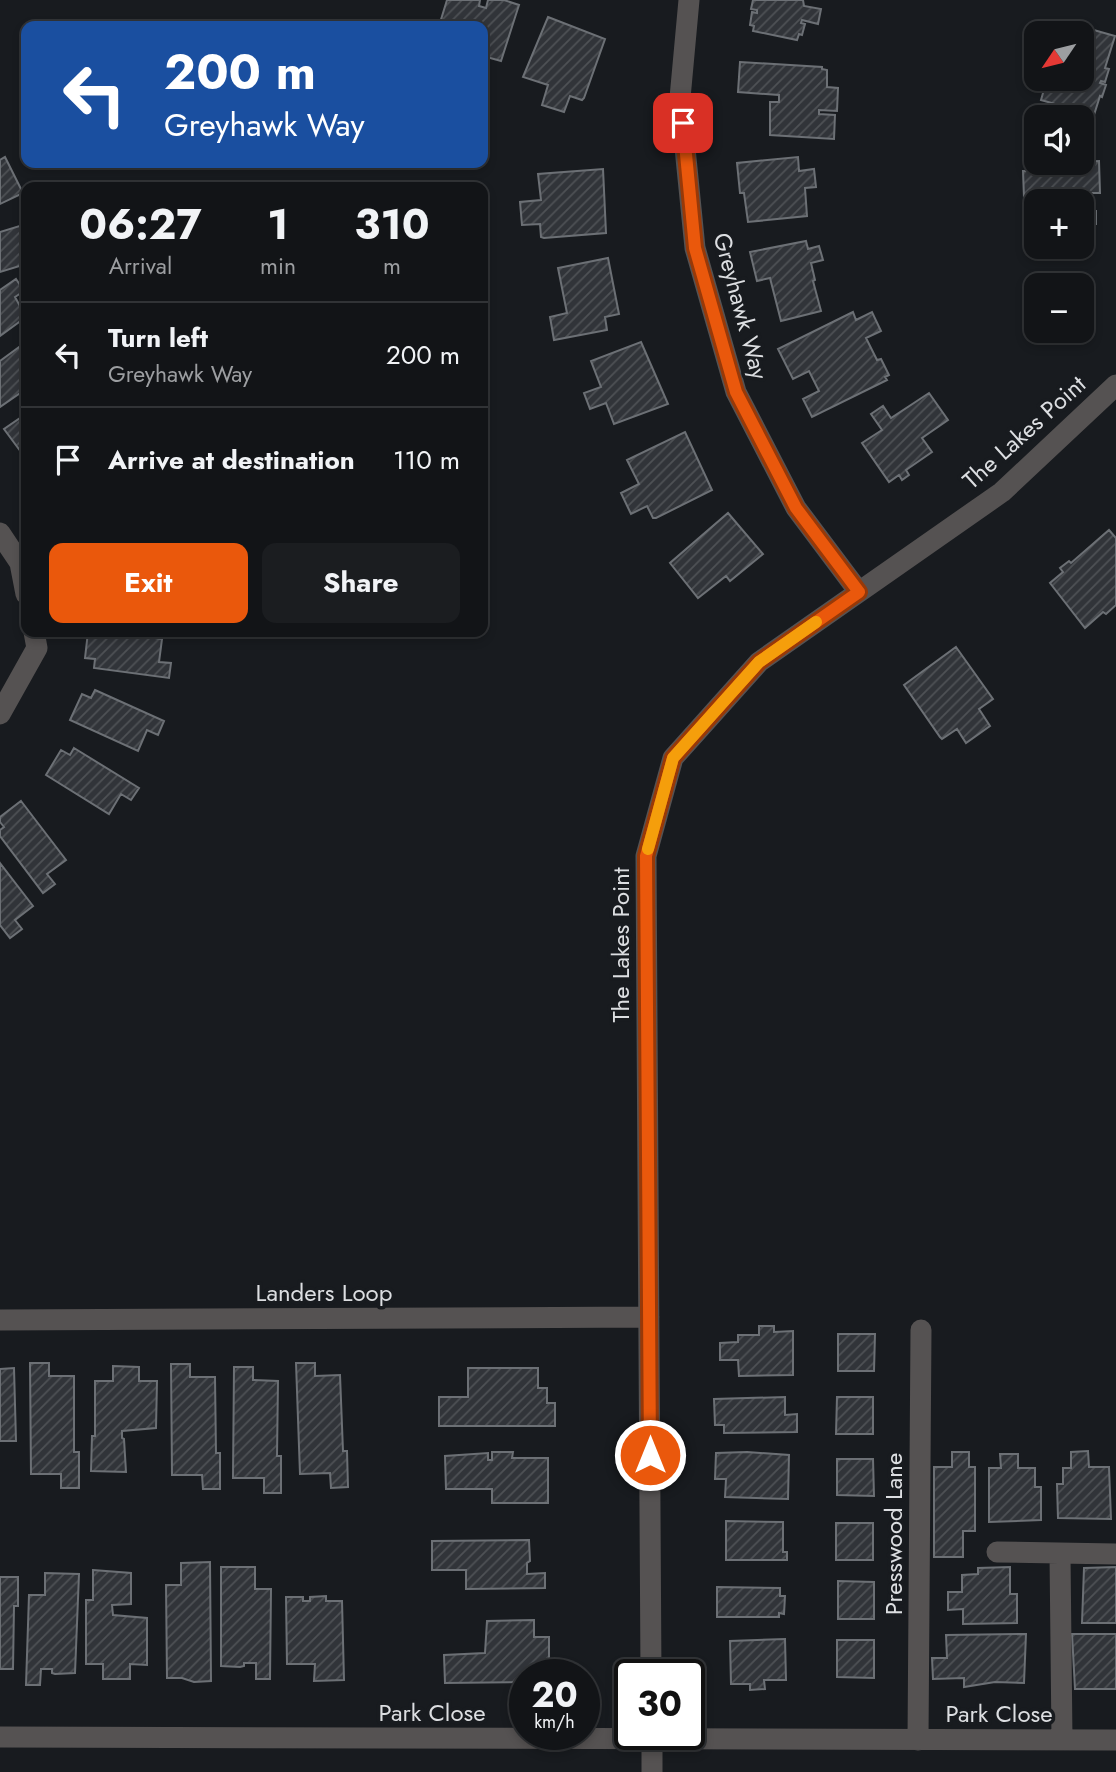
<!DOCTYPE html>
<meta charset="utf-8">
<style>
:root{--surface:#121417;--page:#1b1d20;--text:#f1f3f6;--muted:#9c9ea1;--line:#313336;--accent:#ea580c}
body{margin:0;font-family:Jost,sans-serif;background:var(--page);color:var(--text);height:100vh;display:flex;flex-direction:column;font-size:26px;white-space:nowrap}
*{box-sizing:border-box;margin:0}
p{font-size:23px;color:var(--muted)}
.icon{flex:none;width:38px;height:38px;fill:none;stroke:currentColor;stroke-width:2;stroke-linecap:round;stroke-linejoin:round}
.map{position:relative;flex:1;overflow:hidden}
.drawer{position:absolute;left:21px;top:182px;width:467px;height:455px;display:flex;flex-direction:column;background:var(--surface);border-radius:14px;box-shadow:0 4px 10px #0003,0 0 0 2px var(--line)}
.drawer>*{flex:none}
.hud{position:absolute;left:21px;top:21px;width:467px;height:147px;border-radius:14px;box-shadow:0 4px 10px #0003,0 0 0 2px var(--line);background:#1a4fa0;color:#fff;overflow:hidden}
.needle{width:46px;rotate:235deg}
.fabs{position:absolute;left:1024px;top:21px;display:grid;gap:14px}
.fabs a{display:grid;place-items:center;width:70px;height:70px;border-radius:14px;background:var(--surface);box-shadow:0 4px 10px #0003,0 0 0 2px var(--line);font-size:35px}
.speed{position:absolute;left:509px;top:1659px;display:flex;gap:14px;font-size:35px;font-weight:700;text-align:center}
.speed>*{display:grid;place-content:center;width:91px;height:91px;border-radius:50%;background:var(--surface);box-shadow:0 4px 10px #0003,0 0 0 2px var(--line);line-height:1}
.speed small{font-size:18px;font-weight:400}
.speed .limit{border:4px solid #111;border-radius:10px;background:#fff;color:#111}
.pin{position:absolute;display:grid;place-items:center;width:60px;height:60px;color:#fff;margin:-30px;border-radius:14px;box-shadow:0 4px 10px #0006}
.me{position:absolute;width:77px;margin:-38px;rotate:0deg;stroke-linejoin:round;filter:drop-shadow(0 0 5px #0008)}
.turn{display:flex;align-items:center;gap:24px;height:147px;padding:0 28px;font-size:32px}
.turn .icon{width:91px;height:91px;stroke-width:2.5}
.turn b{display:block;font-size:49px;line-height:60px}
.eta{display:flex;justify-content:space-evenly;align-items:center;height:119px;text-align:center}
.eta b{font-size:42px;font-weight:700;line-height:49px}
.action{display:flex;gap:14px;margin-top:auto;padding:14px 28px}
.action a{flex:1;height:80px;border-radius:14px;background:var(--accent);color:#fff;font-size:28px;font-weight:700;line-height:80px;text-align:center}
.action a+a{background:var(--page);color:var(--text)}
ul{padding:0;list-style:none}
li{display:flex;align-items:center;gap:21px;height:105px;padding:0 28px;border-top:2px solid var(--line)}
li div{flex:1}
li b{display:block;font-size:26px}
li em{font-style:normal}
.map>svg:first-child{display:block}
.building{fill:url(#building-hatch);stroke:#6c7075;stroke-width:2}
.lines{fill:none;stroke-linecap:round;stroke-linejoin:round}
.street{stroke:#555252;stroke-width:21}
.route-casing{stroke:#983908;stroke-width:18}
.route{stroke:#ea580c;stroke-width:12}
.slow{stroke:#f59e0b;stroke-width:12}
.labels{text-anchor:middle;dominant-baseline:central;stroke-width:7;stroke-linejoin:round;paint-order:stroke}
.street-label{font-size:24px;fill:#dcdee1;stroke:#181b1f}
</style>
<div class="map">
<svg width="1116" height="1772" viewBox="0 0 1116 1772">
<defs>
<pattern id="building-hatch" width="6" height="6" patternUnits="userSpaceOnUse" patternTransform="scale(1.75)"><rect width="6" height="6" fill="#313439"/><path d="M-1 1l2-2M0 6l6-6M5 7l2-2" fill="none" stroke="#4e5155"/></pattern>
</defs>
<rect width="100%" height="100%" fill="#181b1f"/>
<path class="building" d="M447,0H480L479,6L486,8L488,0H504L519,5L501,61L483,56V26H439Z
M753,0H803L804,6L821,9L818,24L802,20L801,23L805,24L802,35L799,34L797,40L753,31L754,26L750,25L752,12L757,13V10L751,9Z
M548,17L605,39L584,98L582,100L570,96L564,112L542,105L548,85L523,77Z
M1069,23L1115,36L1105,68L1109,69L1105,82L1101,81L1100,83L1106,85L1102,97L1100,96L1094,115L1041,100L1047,79H1082V33H1066Z
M740,62L822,67V69L827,70V87L838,88L837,111L819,110V114L835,115L834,139L770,135V102H779V95L738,92Z
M5,157L23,193L0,204V160Z
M798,157L799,171L814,169L816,187L805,188L807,216L748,222L744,193H740L737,163Z
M1099,161L1100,193H1091V211H1096V224H1091V241H1082V201H1036V222H1029V197L1024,198L1023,171H1041V163Z
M603,169L606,233L544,238L541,237L540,224L522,225L520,202L541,200L538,174Z
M26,224V264L0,272V232Z
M806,241L808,249L819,246L823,260L811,263L815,280L813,281L821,311L781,321L770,278L757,281L750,252Z
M608,258L619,314L605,317L607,330L554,340L550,317L567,313L558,268Z
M16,279L24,291L15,297L26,317L0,336V290Z
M853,312L856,320L872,312L881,331L866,338L877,360L881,359L889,375L885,377L887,380L812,417L803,399L819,391L809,371L793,379L778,349Z
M26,342V389L0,407V361Z
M641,342L668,404L614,424L606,403L590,409L584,393L601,387L591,361Z
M929,393L948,420L922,438L932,452L906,470L909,475L902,480L899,475L889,482L862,443L882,430L871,414L883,406L891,418Z
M26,414V449L21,452L4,429Z
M685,432L712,490L656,518H653L647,506L631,514L621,493L639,484L627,460Z
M728,513L763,554L730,581L726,576L698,598L670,563Z
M1109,530L1116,538V605L1106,614L1103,612L1085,628L1050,583L1063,572L1060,568L1069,561L1071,563Z
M88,632H111L162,639L159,662L171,663L169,678L94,668L95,659L85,658Z
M956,647L993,699L979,709L990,726L966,743L957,729L942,739L940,737L904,685Z
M95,690L164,721L158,735L147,730L138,751L70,720L82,694L91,698Z
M74,748L139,788L131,800L121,794L109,814L46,775L61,750L70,755Z
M21,801L66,860L47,874L55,884L43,893L0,836V830L4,827L0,822V817Z
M0,863L33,906L15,920L22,929L10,938L0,925Z
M759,1326H774V1332L793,1331V1375L739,1376L738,1360H720V1343L738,1342V1335H759Z
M838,1334H875L874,1371H838Z
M30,1363H49V1376H74V1452H79V1488H61V1474H31Z
M296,1363H315V1376L340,1375L343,1451H347L348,1487L331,1488L330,1473L300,1474Z
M171,1364H190V1377H215L216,1453H220V1489H203L202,1475H172Z
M113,1366L139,1367V1381H157L156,1428L122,1431V1438L124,1439L126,1472L91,1471L92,1436H95V1381H113Z
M234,1367H253V1380L278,1381L277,1456H281V1493H264V1478H233Z
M14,1368L16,1441H0V1369Z
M468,1368H538V1388H547V1403H555V1426H439V1397H468Z
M785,1397V1415L797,1414V1432L724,1433V1425H715L714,1399Z
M837,1397H873V1434H836Z
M1088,1451L1089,1467H1109L1111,1519L1058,1518L1057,1484H1063V1468H1071V1452Z
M492,1452H513L512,1458H548V1503H492V1489H446L445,1456L488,1453V1460H492Z
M747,1452L789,1455L788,1499L725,1497L726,1479H715L716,1453Z
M952,1452H969V1467H975V1531H963V1557H934V1467H952Z
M1000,1454H1018V1468H1035V1487H1041V1520L989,1522V1468H1001Z
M837,1459H873L874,1496L837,1495Z
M726,1521L783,1522V1552H787V1560H726Z
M836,1523H873V1560H836Z
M529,1540L530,1561L527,1563V1574L545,1573V1588L466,1589V1570H432V1541Z
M210,1562L211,1681L194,1682L182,1678H167L166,1585H181V1563Z
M221,1567H255V1589H271L270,1679H256V1663H244V1666L240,1667L221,1666Z
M1010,1567V1594H1017V1623L963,1624V1609L948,1610V1592H962V1575L978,1574V1568Z
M1116,1567V1623H1082L1084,1568Z
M93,1570L131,1573V1604L112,1605L113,1615L147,1618V1665L130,1664V1679H103V1664H86V1600H93Z
M45,1573L79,1574L75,1673L55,1674L52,1673V1669H41L40,1685H26L29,1595H45Z
M0,1577H18V1606H14L13,1669H0Z
M838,1581L874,1582V1619H838Z
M717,1587L780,1588V1596H785L784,1614L779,1613V1617H717Z
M326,1596V1601H342L344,1680L314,1681L315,1664H287L286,1597H303V1601H310V1597Z
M534,1620V1637H549V1663L535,1664V1675H525V1682L445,1683L444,1655L485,1653L487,1621Z
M1026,1634L1024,1683L995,1682L964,1687V1678L933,1679L932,1658H947L946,1635Z
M1072,1634H1116V1689H1075Z
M785,1639L786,1680H764L765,1689L750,1690V1684H731L730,1641Z
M837,1640H874V1678L837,1677Z"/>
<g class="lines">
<path class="street" d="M689,0L680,98L695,248L736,392L796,508L859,592
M0,533L20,563L26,594
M0,714L37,648L34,632
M0,1320L649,1317
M997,1552L1116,1554
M1060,1554L1062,1740
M651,1675L646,856L673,758L759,662L1002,492L1116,385
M652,1734V1772
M0,1737L1116,1740
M918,1740L921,1330"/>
</g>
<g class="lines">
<g class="route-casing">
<path id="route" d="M650,1455L646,856L673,758L759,662L859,592L796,508L736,392L695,248L683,123"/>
</g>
<use href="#route" class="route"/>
<path class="slow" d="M648,849L673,758L759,662L816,622"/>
</g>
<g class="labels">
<g class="street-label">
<text transform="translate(741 306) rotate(75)">Greyhawk Way</text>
<text transform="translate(1024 432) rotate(-42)">The Lakes Point</text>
<text transform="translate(620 945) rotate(-90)">The Lakes Point</text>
<text x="324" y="1292">Landers Loop</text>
<text transform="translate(893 1534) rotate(-90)">Presswood Lane</text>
<text x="432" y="1712">Park Close</text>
<text x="999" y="1713">Park Close</text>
</g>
</g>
</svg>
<div class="fabs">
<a><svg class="needle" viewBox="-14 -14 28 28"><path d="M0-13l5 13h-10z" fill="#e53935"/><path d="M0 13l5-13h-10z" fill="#9c9ea1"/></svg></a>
<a><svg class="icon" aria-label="sound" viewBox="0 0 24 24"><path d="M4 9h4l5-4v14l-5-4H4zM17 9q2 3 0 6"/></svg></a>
<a>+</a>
<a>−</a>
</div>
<div class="speed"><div>20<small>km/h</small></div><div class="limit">30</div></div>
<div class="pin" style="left:683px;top:123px;background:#d93025"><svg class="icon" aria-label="arrive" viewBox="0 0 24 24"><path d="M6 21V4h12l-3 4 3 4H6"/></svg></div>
<svg class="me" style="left:650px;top:1455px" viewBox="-20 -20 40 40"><circle r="17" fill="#ea580c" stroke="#fff" stroke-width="3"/><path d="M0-11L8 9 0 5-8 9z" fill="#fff"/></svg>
<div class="hud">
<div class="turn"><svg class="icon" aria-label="left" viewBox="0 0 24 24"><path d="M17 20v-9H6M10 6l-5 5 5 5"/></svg><div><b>200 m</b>Greyhawk Way</div></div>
</div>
<section class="drawer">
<div class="eta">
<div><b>06:27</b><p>Arrival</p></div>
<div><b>1</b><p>min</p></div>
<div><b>310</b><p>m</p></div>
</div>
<ul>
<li><svg class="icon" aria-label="left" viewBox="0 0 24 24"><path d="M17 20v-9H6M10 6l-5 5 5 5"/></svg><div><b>Turn left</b><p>Greyhawk Way</p></div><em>200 m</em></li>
<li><svg class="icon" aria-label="arrive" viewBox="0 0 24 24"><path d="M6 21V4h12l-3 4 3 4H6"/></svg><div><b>Arrive at destination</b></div><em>110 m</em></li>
</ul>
<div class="action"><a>Exit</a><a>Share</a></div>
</section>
</div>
